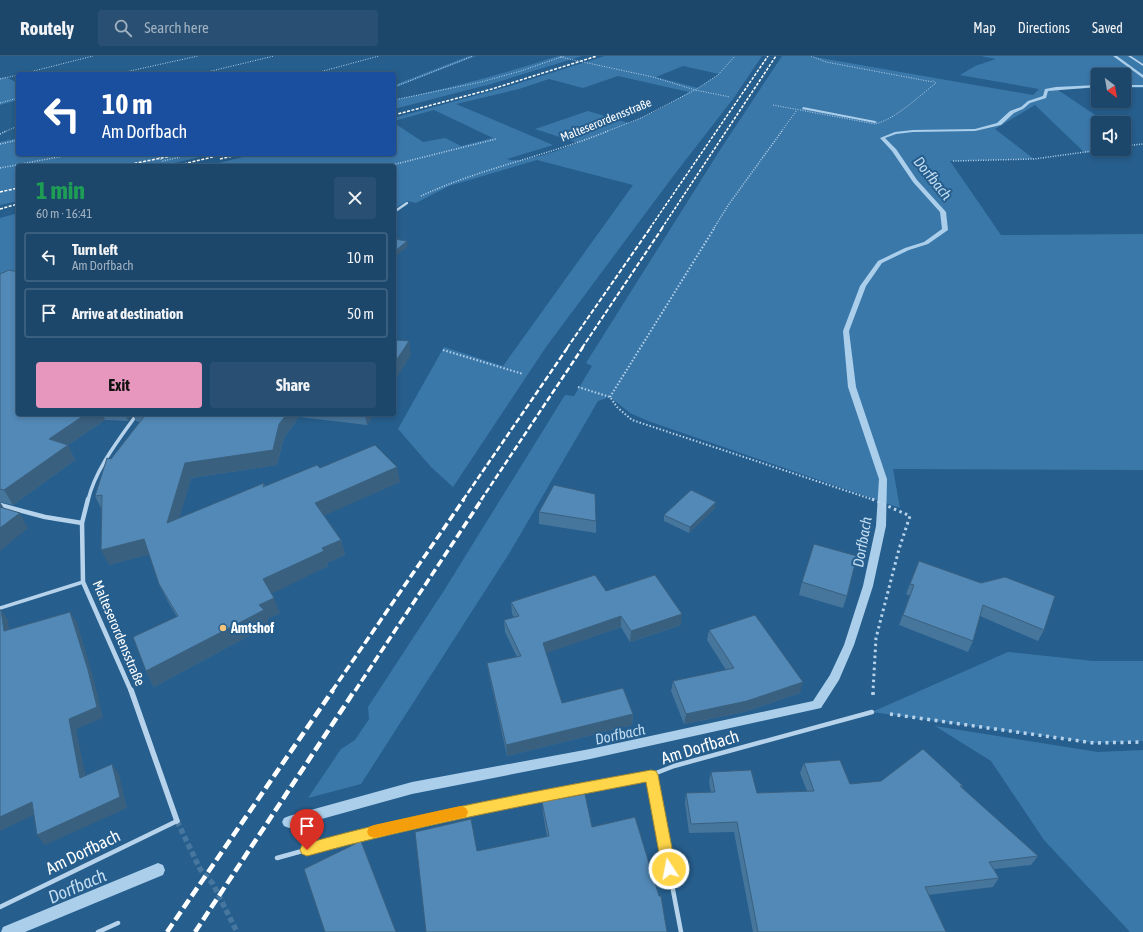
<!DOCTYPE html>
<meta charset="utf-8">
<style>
:root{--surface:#1c466a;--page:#295072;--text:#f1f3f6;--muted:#a0b1c1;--line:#3a5e7e;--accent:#e797bd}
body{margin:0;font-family:"Asap Condensed",sans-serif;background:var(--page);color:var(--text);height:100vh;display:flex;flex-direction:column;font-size:15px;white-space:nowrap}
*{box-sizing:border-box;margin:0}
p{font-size:13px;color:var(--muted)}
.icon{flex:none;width:22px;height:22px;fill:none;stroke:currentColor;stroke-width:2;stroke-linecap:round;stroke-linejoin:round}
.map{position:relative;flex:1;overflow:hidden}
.sheet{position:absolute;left:16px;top:108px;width:380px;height:252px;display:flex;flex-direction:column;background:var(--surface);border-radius:4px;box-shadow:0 2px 6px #0003,0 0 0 1px var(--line)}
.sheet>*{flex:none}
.hud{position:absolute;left:16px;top:16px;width:380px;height:84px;border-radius:4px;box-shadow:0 2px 6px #0003,0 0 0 1px var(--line);background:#1a4fa0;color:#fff;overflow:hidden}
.needle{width:26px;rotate:149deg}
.controls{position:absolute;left:1091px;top:12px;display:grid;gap:8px}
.controls a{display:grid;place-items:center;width:40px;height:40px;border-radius:4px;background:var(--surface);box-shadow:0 2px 6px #0003,0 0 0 1px var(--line);font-size:20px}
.pin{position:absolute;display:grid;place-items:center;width:34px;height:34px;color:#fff;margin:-41px -17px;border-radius:50% 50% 50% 0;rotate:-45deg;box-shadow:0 0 4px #0007}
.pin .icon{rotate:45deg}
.me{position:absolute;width:44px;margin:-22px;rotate:349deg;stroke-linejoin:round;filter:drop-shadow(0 0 3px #0008)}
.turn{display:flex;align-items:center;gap:14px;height:84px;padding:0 20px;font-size:18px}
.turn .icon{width:52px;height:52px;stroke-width:2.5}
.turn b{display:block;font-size:28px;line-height:34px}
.round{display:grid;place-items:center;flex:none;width:42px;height:42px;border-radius:4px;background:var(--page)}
.overview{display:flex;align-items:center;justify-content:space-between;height:68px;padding:0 20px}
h1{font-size:24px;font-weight:700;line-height:30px;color:#1e9e55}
.primary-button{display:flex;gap:8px;margin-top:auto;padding:8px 20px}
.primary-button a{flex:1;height:46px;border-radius:4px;background:var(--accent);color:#111;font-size:16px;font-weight:700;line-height:46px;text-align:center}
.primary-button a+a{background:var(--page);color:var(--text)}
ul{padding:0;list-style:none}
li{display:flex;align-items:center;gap:12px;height:50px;margin:0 8px 6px;padding:0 12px;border:2px solid var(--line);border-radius:4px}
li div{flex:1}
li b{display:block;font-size:15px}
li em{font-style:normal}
header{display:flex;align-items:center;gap:24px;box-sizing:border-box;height:56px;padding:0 20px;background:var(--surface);border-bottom:1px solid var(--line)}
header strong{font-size:19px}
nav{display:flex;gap:22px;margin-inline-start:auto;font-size:14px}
.search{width:280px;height:36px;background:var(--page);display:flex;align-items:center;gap:10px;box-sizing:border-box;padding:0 14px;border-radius:4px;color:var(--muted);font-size:15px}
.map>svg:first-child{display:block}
.green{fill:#3b78aa;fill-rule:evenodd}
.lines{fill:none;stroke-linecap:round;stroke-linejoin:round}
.stream{fill:#abcfeb;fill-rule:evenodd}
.minor-tunnel{stroke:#47769e;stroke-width:5.5;stroke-dasharray:5.5 3;stroke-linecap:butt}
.path-far4{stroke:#b6d3eb;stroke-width:1;stroke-dasharray:1 1.5;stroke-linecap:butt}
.path-far3{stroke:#b6d3eb;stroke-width:1.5;stroke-dasharray:1 1.5;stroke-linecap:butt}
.path-far2{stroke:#b6d3eb;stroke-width:2;stroke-dasharray:1.5 2;stroke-linecap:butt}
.path-far1{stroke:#b6d3eb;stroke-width:3;stroke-dasharray:2.5 3.5;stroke-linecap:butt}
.path{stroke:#b6d3eb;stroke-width:3.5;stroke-dasharray:3 4.5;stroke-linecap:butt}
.service-far1{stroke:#b6d3eb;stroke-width:3.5}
.service{stroke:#b6d3eb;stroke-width:4.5}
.minor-far3{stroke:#b6d3eb;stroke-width:2.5}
.minor-far2{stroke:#b6d3eb;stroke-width:3.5}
.minor-far1{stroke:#b6d3eb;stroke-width:4.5}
.minor{stroke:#b6d3eb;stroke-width:5.5}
.tertiary{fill:#b6d3eb;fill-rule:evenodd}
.rail-far4{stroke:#fff;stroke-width:1.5;stroke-dasharray:3 1.5;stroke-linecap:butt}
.rail-far3{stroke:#fff;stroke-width:2;stroke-dasharray:5 2;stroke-linecap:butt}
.rail-far2{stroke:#fff;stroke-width:2.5;stroke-dasharray:6 2.5;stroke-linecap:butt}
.rail-far1{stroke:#fff;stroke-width:3.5;stroke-dasharray:8 3.5;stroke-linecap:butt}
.rail{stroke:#fff;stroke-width:4.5;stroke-dasharray:10 4.5;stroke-linecap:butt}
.wall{fill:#47769d}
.shaded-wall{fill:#3a607f}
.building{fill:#5389b6;stroke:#3a607f}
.route{fill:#ffd54a;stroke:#a68a30}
.slow{fill:#f59e0b}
.poi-dot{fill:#f3c47b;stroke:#265e8d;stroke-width:1.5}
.labels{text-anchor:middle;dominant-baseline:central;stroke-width:4;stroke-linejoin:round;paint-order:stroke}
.far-street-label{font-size:12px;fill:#fff;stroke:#265e8d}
.poi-label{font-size:14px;font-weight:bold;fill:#fff;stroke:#265e8d;text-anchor:start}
.street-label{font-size:14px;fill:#fff;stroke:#265e8d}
.water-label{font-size:15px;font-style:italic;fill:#c2ddf2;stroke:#265e8d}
.near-street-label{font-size:17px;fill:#fff;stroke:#265e8d}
.near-water-label{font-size:18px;font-style:italic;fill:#c2ddf2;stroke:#265e8d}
</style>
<header>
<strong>Routely</strong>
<div class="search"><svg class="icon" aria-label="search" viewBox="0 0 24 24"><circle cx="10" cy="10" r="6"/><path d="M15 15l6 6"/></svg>Search here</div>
<nav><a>Map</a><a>Directions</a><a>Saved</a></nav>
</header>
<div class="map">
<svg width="1143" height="876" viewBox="0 0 1143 876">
<rect width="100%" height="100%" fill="#265e8d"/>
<path class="green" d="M469,0H476L394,32V29Z
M558,0H582L491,28L394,53V44C450,32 504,18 558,0Z
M605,0H762L733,43L674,119L546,291L453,431L431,411L398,373L444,291L503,310L633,129L537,104L449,130L416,147L407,145L394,153V110H257L252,107L242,110H207L255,98H394V67L423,86L445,82L461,90L493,82L434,54L394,65V62L510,30ZM683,10L719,18L698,32L656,21ZM618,20L689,36L660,53L629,67L588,55L535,73L578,87C563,93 521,109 507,103L553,89L456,48L519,33L549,23L583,32Z
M782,0H809L1033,39L1039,33L960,19L975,10L996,3L981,0H1143V32H1124V19H1098V32L1062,33L1058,34L1107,67H1098V93H1107L1085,97L1035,49L995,73L1034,103L950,105L1001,179L1143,178V414L893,413L900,452L648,365L630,357L610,341L598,345L510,496L361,728L308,742L341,693L355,684L369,663L368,651L445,533L565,339L574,340L592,310L586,307L720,94Z
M5,21L18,27V44L0,49V22Z
M18,82V98H51L55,100L68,98H212L162,110H18V145L0,149V86Z
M18,157V164H16L18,167V218L0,226V162Z
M1008,596L1093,605H1143V685L1094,687L872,656Z
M935,670L1098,696L1143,694V876H1130L1044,784L991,705Z"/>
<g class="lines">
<path class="stream" d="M1113,0H1117L1143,19V22Z
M1098,29V31L1048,35L1046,42L1030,47L1023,53L1014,57L1001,69L975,75L913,76L896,78L885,82L896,93L917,124L946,156L948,174L928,188L909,194L882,207L866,230L849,275L856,331L887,423L886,470L873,530L854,589L839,624L821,652L590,703L412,738L289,772L284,770L282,766L284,762L289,760L412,726L590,693L813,645L830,619L844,589L863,530L876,470L879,423L848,331L843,275L860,230L878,205L905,192L924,186L942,173L940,156L913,126L892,95L880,82L895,76L913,74L975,73L997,67L1010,55L1021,51L1028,45L1043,40L1045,33L1056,31Z
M1124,29H1143V31H1124Z
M803,51L875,65L877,66L875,67L802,53Z
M158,807L163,809L165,814L163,819L25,876H1L3,871Z"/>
<path class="minor-tunnel" d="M177,765L200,813L213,828L237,876"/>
<path class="path-far4" d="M811,0L826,6L933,26
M560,1L653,21L695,34L730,41
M22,18L93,0
M116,18L198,0
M199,18L274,0
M312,18L379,0
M0,23L18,19
M394,31L473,0
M394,44L481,26L521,15L564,0
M0,47L18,42
M773,49L875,68C896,63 919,40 936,27L932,24
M4,76L18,70
M605,76L641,62L695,34L718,19L735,0
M781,76L797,54"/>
<path class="path-far3" d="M0,78L6,75
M0,88L18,84
M1124,90L1143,88
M155,98L163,105L180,101
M953,105L1034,103L1107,93
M388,110L496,83
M0,112L74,98
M421,140C481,112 547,100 608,75
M714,172L729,148L782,75"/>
<path class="path-far2" d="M443,294L523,318
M578,331L610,341L617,351L632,364L874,444
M610,341L715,171"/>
<path class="path-far1" d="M872,443L910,460L899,493L876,582L873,635"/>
<path class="path" d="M873,639V634
M890,658L1094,687L1143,686"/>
<path class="service-far1" d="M0,552L83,526"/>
<path class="service" d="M651,719L681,876
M277,802L367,777L481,752L651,719L674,710L872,656
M0,851L177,765
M98,876L118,867"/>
<path class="minor-far3" d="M394,156L407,147"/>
<path class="minor-far2" d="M88,444C96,412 118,385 137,358"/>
<path class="minor-far1" d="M88,443L82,467L83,526L131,635
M0,449L45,461L82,467"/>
<path class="minor" d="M131,634L177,765"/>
<path class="tertiary" d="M1128,0H1131L1143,8V10Z"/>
<path class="rail-far4" d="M394,59L492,33L597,0
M220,103L241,98
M121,110L182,98
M175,110L225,98
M0,136L18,132
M0,153L18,148
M650,172L768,0
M662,172L776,0"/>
<path class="rail-far3" d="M567,292L651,171
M582,292L663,171"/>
<path class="rail-far2" d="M463,444L568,291
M481,444L583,291"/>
<path class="rail-far1" d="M332,635L464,443
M355,635L482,443"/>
<path class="rail" d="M167,876L333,634
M195,876L355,634"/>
</g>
<path class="wall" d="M0,218L18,358H374L367,369L299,361L284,382L277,409L191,422L179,462L264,427L265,431L320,412L400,426L324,459L341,484L345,499L327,507L328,510L271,537L280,557L267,563L269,569L154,631L146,615L177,561L167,544L159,528L149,498L109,509L102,454L95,440L111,403L140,366L136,365L133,359L128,365L105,364L68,389L75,404L13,449L0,446Z
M715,452L689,477L664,465V459Z
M539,456L596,465V477L539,468Z
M919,505L981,527L1044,574L1038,585L980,560L973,585L968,596L899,569L910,540L906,538Z
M802,526L847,540L843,552L799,539Z
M606,535L681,569L630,586L621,571L546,597L562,647L633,658L632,669L507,700L489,618L487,607L517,601L505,576L504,564L514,561L512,558L511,546Z
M709,574L800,637L744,656L684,668L671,635L673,625L726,614L707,584Z
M804,707L850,728L963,730L962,732L1038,800L1031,809L994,813L999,822L993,831L928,839L946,876H753L734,776L689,777L685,747L686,737H711L709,726L711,716L757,737L807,735L800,717Z
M542,746L592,771L667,876L477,795L547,781L543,757Z"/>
<path class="shaded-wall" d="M407,185L408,190L394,202V196Z
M409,285L411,299L394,326V308Z
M86,358H103L105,364L68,389L75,404L13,449L4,434L49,383Z
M125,358H133V359L128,365Z
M287,358H299V361L284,382L277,409L191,422L174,482L167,467L185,407L279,368Z
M365,358H374L367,369Z
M397,411L400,426L319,462L315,447Z
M0,446L5,454L0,458Z
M716,446L715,452L689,477L690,471Z
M20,457L28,472L0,495V472Z
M144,483L151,498L109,509L101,494Z
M341,484L345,499L327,507L328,510L269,539L263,523L322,492Z
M274,542L280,557L267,563L269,569L154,631L146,615L259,549Z
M1,554L8,564L11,586L4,575Z
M70,556L77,566L94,624L103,662L76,673L88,732L80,722L69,663Z
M682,558L681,569L630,586L631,575Z
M621,560V571L544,598L543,587Z
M803,626L800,637L744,656L684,668L686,658Z
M633,658L632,669L507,700L506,689Z
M112,708L119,718L127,752L45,789L37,779Z
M32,746L40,756L0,775V761Z"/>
<path class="building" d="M394,183L407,185L394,196Z
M9,214L18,216V358H86L49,383L68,389L4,434L0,433V218Z
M394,284L409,285L394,308Z
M146,358H287L279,368L273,394L185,407L167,467L264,427L263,431L317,409L320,412L375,389L397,411L315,447L341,484L322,492L324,495L263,523L274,542L259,549L264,554L146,615L133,581L178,560L159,528L144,483L101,494L102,439L95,440L107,402L111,403Z
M554,429L595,438L596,465L539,456Z
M691,434L716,446L690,471L664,459Z
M0,451L20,457L0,472Z
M814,488L857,500L847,540L802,526Z
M919,505L981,527L1005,521L1055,540L1044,574L983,549L973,585L903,559L914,529L910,528Z
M595,519L606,535L655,519L682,558L631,575L621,560L543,587L562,647L623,632L633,658L506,689L487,607L521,600L504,564L519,560L511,546Z
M0,554H1L4,575L70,556L88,614L97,651L69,663L80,722L112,708L120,741L37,779L32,746L0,761Z
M755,559L803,626L747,645L686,658L673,625L734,612L709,574Z
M923,693L963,730H960L1038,800L989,806L999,822L925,831L946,876H758L737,766L691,768L686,737L715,736L711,716L751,714L757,737L814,735L804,707L840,704L850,728L881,725Z
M585,738L592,771L635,761L659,840H661L667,876H426L415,776L471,763L477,795L549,780L542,746Z
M361,785L396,876H325L304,813Z"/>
<path class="route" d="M651,714L656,715L658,719L676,813L674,818L669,820L664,818L662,813L646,726C532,748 419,769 307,800L302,798L300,794L302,789L307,787C420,756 536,735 651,714Z"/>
<path class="slow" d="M461,750L466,752L468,756L466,761L461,762L374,782L369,780L367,776L369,771L374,769Z"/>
<circle class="poi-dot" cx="223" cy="572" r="4"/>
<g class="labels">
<g class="far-street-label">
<text transform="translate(606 64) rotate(-22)">Malteserordensstraße</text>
</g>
<g class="poi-label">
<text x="231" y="572">Amtshof</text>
</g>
<g class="street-label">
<text transform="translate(119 577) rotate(67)">Malteserordensstraße</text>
</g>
<g class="water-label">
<text transform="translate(933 122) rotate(51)">Dorfbach</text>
<text transform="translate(862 486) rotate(-80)">Dorfbach</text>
<text transform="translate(620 678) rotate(-12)">Dorfbach</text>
</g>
<g class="near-street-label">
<text transform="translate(700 691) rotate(-17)">Am Dorfbach</text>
<text transform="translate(83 796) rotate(-26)">Am Dorfbach</text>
</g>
<g class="near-water-label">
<text transform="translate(77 830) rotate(-23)">Dorfbach</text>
</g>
</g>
</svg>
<div class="controls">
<a><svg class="needle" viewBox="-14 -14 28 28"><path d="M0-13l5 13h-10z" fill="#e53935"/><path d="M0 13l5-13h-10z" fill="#a0b1c1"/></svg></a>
<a><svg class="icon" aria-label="sound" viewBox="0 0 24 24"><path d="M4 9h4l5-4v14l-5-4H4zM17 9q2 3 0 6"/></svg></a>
</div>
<div class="pin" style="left:307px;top:794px;background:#d93025"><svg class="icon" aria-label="arrive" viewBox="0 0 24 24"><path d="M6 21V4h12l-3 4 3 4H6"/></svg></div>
<svg class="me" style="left:669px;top:813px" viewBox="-20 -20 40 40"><circle r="17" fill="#ffd54a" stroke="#fff" stroke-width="3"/><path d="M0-11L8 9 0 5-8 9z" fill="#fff"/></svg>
<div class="hud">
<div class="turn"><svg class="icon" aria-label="left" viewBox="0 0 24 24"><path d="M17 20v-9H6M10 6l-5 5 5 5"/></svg><div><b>10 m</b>Am Dorfbach</div></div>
</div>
<section class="sheet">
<div class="overview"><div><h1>1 min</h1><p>60 m · 16:41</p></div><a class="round"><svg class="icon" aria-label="close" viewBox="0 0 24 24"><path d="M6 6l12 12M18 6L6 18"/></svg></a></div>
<ul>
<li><svg class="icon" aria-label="left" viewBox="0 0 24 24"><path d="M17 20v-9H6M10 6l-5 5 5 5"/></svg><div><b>Turn left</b><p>Am Dorfbach</p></div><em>10 m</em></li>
<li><svg class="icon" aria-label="arrive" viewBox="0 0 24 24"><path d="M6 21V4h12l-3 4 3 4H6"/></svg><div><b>Arrive at destination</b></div><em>50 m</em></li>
</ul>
<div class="primary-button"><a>Exit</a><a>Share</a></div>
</section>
</div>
